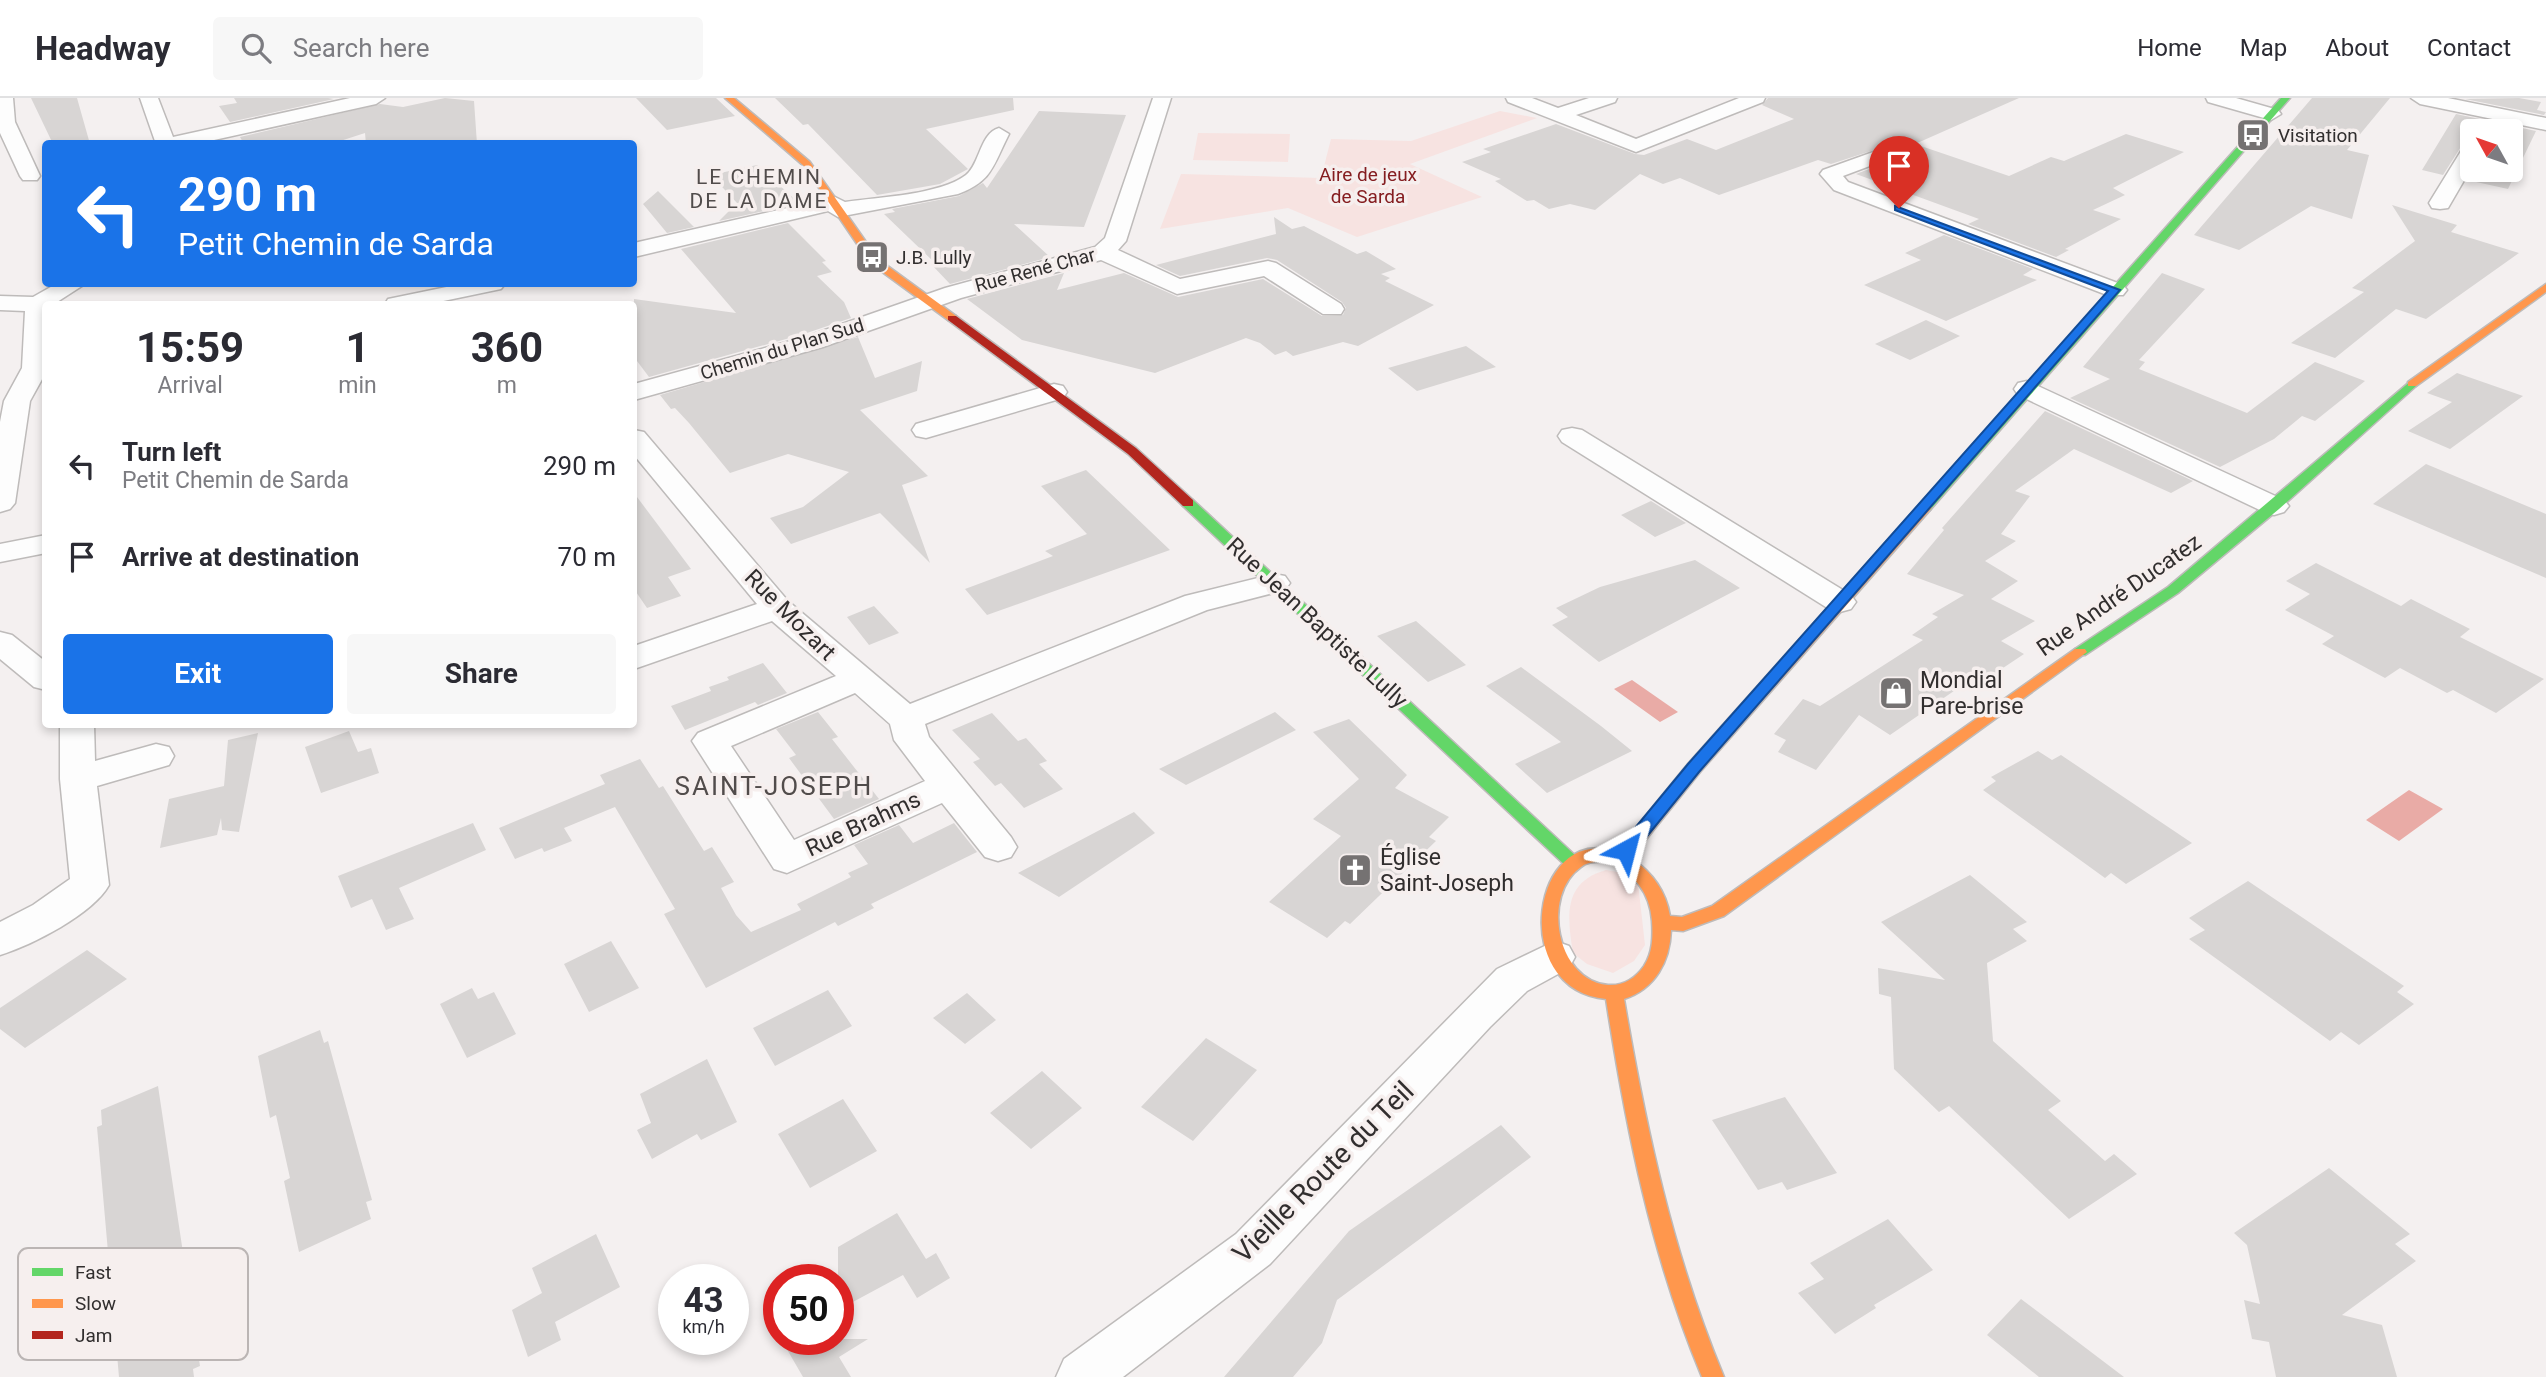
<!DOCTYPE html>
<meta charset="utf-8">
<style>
:root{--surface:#fff;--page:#f7f7f7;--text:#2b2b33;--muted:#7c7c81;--line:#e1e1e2;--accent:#1a73e8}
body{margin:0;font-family:Roboto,sans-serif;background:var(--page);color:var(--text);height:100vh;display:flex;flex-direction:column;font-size:26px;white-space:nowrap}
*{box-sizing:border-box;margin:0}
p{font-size:23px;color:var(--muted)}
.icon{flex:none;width:38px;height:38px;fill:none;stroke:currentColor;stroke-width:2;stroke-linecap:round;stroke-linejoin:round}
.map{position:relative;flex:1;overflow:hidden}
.side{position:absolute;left:42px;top:203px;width:595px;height:427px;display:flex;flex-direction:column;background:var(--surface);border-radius:7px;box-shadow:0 4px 10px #0003}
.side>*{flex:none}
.hud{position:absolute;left:42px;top:42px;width:595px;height:147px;border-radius:7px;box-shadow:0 4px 10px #0003;background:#1a73e8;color:#fff;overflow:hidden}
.needle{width:46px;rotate:310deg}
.fabs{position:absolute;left:2460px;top:21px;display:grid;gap:14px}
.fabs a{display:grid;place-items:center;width:63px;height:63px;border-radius:7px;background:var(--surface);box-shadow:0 4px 10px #0003;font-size:35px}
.speed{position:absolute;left:658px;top:1166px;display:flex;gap:14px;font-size:35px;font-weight:700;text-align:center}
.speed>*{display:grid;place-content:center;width:91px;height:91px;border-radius:50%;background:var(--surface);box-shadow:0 4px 10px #0003;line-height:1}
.speed small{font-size:18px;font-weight:400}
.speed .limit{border:10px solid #d22;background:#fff;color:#111}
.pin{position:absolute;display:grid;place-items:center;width:60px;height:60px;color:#fff;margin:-72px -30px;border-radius:50% 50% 50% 0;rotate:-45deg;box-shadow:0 0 7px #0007}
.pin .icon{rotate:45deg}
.me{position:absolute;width:77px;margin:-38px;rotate:38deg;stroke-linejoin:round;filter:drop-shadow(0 0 5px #0008)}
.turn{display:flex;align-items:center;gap:24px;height:147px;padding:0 21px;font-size:32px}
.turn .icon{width:91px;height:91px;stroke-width:2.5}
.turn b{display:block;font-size:49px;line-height:60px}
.eta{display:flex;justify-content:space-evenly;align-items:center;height:119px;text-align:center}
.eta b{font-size:42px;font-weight:700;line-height:49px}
.button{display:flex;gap:14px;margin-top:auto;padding:14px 21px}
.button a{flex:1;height:80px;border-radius:7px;background:var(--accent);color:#fff;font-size:28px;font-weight:700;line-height:80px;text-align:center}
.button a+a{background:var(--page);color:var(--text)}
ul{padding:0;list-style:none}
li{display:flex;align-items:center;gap:21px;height:91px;padding:0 21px}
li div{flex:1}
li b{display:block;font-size:26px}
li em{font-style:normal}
header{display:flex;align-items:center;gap:42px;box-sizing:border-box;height:98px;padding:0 35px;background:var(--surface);border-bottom:2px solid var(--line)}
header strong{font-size:33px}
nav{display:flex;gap:38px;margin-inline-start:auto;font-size:24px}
.search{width:490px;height:63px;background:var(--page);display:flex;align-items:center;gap:18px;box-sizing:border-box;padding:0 24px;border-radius:7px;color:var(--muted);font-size:26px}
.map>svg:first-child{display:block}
.green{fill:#f7e3e1}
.water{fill:#e9aba6}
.building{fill:#d8d5d4}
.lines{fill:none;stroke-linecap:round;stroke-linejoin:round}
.street-casing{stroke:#bebbba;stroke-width:3}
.fast-casing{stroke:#bebbba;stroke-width:3}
.slow-casing{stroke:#bebbba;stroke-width:3}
.jam-casing{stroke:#bebbba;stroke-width:3}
.street{fill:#fdfdfd;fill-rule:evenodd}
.fast{fill:#63d668;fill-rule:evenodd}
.slow{fill:#ff974d;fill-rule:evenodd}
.jam{fill:#b3261e;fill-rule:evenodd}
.route{fill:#1a73e8;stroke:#114b97;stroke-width:2}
.labels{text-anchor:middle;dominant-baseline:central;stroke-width:7;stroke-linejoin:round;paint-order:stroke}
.far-poi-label{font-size:19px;fill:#312e2e;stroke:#f6efee;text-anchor:start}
.far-park-label{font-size:19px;fill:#851e21;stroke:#f6efee}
.far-street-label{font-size:19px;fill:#312e2e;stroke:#f6efee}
.far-quarter-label{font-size:21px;letter-spacing:2px;fill:#514c4b;stroke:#f6efee}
.street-label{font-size:23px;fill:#312e2e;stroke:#f6efee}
.poi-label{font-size:23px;fill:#312e2e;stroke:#f6efee;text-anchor:start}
.quarter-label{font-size:26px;letter-spacing:2px;fill:#514c4b;stroke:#f6efee}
.near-street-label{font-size:28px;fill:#312e2e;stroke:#f6efee}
.key{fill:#f6efee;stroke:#bbb5b4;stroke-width:2}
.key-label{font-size:19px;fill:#312e2e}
</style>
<header>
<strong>Headway</strong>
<div class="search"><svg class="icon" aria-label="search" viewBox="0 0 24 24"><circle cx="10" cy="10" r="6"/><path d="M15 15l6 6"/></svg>Search here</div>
<nav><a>Home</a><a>Map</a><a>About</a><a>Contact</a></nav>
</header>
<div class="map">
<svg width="2546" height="1279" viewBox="0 0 2546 1279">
<rect width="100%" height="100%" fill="#f4f0f0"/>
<path class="green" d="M1500,13L1537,20L1410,66L1482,99L1357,139L1288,110L1160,131L1181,76L1321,80L1331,41L1411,43Z
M1198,35L1290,36L1288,64L1193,62Z
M1606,772L1623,775L1638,785L1645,847L1634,863L1613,875L1587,866L1573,855C1567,818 1563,784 1606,772Z"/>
<path class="water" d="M1632,582L1678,614L1660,624L1614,591Z
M2409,692L2443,711L2399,743L2366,722Z"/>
<path class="building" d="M31,0H77L90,46H53Z
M234,0H328L334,1L230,24L219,8L237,5Z
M445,0L474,3L477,46H366L365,35L331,46H244L240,39L380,6L403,9Z
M636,0H716L735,18L667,32Z
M775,0H1013L1014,12L926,31L968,71L940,86L877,97L808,26L803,27Z
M1768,0H2019L1915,46L2009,78L2051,59L2064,63L2126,36L2184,54L2113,90L2125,97L2093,112L2121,121L2065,151L2069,152L2056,159L1968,126L1979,121L1856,76L1885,65L1889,59L1877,51L1831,66L1818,62L1719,97L1680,80L1663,86L1640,76L1595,112L1570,106L1549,111L1534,102L1527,103L1495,83L1501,81L1462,64L1491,54L1483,51L1556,26L1635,56L1644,57L1687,41L1716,52L1794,21L1762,7Z
M2312,0H2390L2347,52L2369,57L2352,121L2311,108L2239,152L2194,137Z
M2519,0L2541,4L2537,12L2546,14L2544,17L2465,1Z
M1039,13L1126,17L1084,129L1014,126L1050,159L950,186L931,166L935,165L884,116L895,114L892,111L959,98L983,85L987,90Z
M2456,16L2536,33L2508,91L2467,82L2473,72H2511V33H2473V41L2464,44L2443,77L2422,72Z
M757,67L799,105L719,123L737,105L711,77Z
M658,93L694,129L667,135L643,106Z
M2392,107L2457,127L2451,134L2519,155L2426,221L2396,211L2335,260L2291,245L2364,194L2352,190L2415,143Z
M1274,119L1292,131L1304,128L1357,156L1366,153L1396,171L1381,176L1390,180L1385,183L1434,207L1358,248L1343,244L1293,258L1286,253L1275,257L1260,245L1246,240L1155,275L1022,242L967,201L1064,175L1057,192L1124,175L1178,199L1263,181L1322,218L1343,217L1346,210L1342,204L1277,162L1267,160L1180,178L1156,167L1276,136Z
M788,125L826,163L822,164L832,174L817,178L844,204L851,220L804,236L649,279L634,259V201L736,215L681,151Z
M1944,137L2033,171L2023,177L2037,182L1946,223L1864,187L1921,162L1905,155Z
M2162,175L2205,191L2139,262L2145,264L2139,271L2247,315L2315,264L2365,283L2315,323L2302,318L2274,341L2220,369L2070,300L2110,281L2083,269Z
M1926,222L1960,238L1910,262L1875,246Z
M858,239L875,280L922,263L917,293L860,312L928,378L902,387L930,465L880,415L791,446L770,420L803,409L849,374L788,356L730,375L689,325L675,310L671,311L660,297Z
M1466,248L1496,269L1417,293L1388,270Z
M2457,275L2523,298L2450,351L2408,333L2452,304L2427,295Z
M2045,313L2193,383L2171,395L2074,351L2015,393L2030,398L2001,436L2016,443L1985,463L2018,483L1991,501L2035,523L2001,543L2024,556L1988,580L1980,575L1890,637L1859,617L1816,672L1778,654L1786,642L1774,636L1803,601L1820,608L1923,542L1912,537L1938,519L1932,516L1964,497L1907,476L1944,432L1942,430Z
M2426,366L2546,416V480L2373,406Z
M1086,372L1170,452L987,517L965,491L1053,458L1045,453L1087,436L1041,388Z
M634,395L691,471L668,479L681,498L647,510L634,491Z
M1651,403L1686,425L1655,439L1621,417Z
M1695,462L1740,490L1599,564L1552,527L1568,519L1556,510L1600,489Z
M2316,465L2401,508L2411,501L2470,531L2460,539L2544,581L2496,615L2453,592L2447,595L2400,570L2385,580L2322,546L2334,538L2285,512L2310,496L2286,483Z
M874,508L899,535L869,547L847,519Z
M1416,523L1466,567L1428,584L1377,538Z
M763,565L787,595L758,607L755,604L685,632L671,608L711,593L709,589L729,582L727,579Z
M1521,569L1601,628L1632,653L1547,695L1515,666L1561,644L1486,588Z
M818,614L838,639L832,641L879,701L834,721L789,660L796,657L776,631Z
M1275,614L1296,632L1186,687L1159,671Z
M992,615L1018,643L1026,640L1047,663L1039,666L1063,691L1024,710L1001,685L995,688L973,664L980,661L952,632Z
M1349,621L1407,677L1395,690L1449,719L1429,739L1436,743L1350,826L1345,823L1327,840L1269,804L1341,738L1313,721L1359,681L1313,634Z
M349,633L358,654L371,650L379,675L321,695L305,649Z
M258,635L239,734L222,732L221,720L217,737L160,750L169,701L224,688L228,642Z
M2038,653L2052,662L2061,657L2192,745L2126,786L2111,775L2105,780L1983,692L1996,683L1991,679Z
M640,661L659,690L663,688L704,753L712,749L734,784L721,790L736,817L751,834L801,812L797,806L851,779L848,775L868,766L854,747L899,727L913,745L954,725L977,754L871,806L874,810L838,828L835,824L706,890L664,816L675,811L615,709L564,730L572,743L544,754L542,750L515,761L499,730L605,686L600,677Z
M1134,714L1155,735L1059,799L1018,775Z
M473,725L486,752L399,790L414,821L386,832L372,801L351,810L338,778Z
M1970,777L2027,824L2013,831L2027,843L1987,865L1993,943L2061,1003L2048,1012L2105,1063L2114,1056L2137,1076L2069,1121L1949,1008L1939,1014L1894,971L1891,899L1879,896L1878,870L1945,882L1881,824Z
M2248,783L2404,888L2397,894L2414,906L2359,947L2341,934L2330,943L2189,841L2205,832L2189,820Z
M611,843L639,890L589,914L564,866Z
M87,852L127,881L25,950L0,931V910Z
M472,890L478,901L494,894L516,936L467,960L440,906Z
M828,892L852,928L775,968L753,930Z
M967,895L996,922L965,946L933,920Z
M320,932L324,945L328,943L372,1102L366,1104L371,1121L299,1154L284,1083L290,1080L276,1017L270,1020L258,958Z
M1206,940L1257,972L1193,1043L1141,1009Z
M707,961L737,1024L701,1042L697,1036L652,1061L637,1032L651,1025L640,996Z
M1042,973L1082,1010L1031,1051L990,1015Z
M158,988L200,1268L193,1271L194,1279H119L97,1029L102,1027L101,1012Z
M1785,999L1837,1075L1787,1092L1782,1084L1758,1092L1712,1022Z
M843,1001L877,1053L810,1090L778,1036Z
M1501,1027L1531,1059L1337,1202L1322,1245L1293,1279H1224L1349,1133Z
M2329,1070L2410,1136L2395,1146L2416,1163L2342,1217L2382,1227L2397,1279H2276L2269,1244L2252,1241L2244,1202L2260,1206L2247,1147L2234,1135Z
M897,1115L926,1161L936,1155L950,1180L917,1200L903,1177L838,1212V1149Z
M1888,1121L1933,1172L1874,1207L1876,1210L1835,1236L1798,1195L1824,1181L1810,1165Z
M596,1136L620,1189L555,1224L561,1242L528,1259L512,1212L542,1195L532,1170Z
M2021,1201L2124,1279H2039L1987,1237Z
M781,1241H868L839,1259L851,1279H803Z"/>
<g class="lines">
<g class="street-casing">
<path id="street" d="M0,0H13L15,24L40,78L37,82H23L20,78L0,35Z
M140,0H158L173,39L350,0H385L376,6L196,46H156Z
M1153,0H1171L1126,143L1118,152L1180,181L1268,163L1276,165L1341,206L1344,211L1341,216H1323L1264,178L1177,196L1101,162L961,200L823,249L634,302V286L805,239L945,190L1095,149L1105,140Z
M1506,0H1532L1558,10L1589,0H1617L1615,4L1576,17L1636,41L1739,0H1765L1763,4L1636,54L1508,4Z
M2206,0H2236L2278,12L2281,16L2271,22L2208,4Z
M2411,0H2448L2546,20V32L2420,6Z
M999,30L1009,36C993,67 993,83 958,96L838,119L828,113L634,159V145L835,99L845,104C878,99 940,97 966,77C980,66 980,35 999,30Z
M2473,43V67L2448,110L2440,111L2432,110L2429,105L2466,45Z
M1876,53L1886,59L1883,63L1843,78L1848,84L2123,187L2127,192L2123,197H2107L1834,92L1820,76L1823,72Z
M56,186H85L54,206H46V274L30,303L15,405L10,411L0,414V324L4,303L22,270L25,213L0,212V198L33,199Z
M461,186H505L501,191L429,206H385L388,201Z
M2027,283L2284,402L2289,408L2284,414L2274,417L2264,414L2018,297L2014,291L2018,285Z
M1054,286L1063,288L1067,294L1063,300L926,340L916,338L912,332L916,326Z
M1572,330L1582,332L1851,497L1856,504L1851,511L1840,514L1829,511L1562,344L1558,338L1562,332Z
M634,332L644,334L788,503L910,606L1185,498L1274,476L1285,478L1290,485L1285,492L1207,512L925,626L929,639L1011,739L1017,749L1011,759L998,763L985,759L942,705L787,775L774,771L692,643L698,635L836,578L772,523L634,571V548L757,506L634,357ZM855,595L890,626L894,642L925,683L794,742L731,648Z
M46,437V455L0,464V446Z
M0,534L12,537L46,564V592L34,589L0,561Z
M60,626H94L95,663L156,646L169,649L174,658L169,667L97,688L109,787C93,816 32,847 0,857V824L33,807L70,781L60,681Z
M1555,843L1569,848L1575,859L1569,870L1527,893L1490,929L1270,1166L1123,1279H1056L1064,1261L1236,1136L1497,871Z"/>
</g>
<g class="fast-casing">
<path id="fast" d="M2281,0H2290L1930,412H1920V406Z
M2412,282L2416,284V288L2279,411L2178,495L2085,557H2075L2073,554L2075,551L2168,489Z
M1188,401L1193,402L1579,761L1582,765L1579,769H1567L1183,408L1181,405Z"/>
</g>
<g class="slow-casing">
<path id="slow" d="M725,0H734L810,64L878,161L956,218V222H948L870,165L804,68Z
M2546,186V194L2416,288H2408V284Z
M1925,405L1932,409L1930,412L1700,674L1631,760C1652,774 1666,793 1670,818L1682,819L1712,808L2075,551H2085L2087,554L1724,818L1683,833L1671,832C1670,864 1655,891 1624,901C1646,1031 1673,1157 1724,1279H1702C1651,1157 1626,1031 1606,901C1507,892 1532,724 1616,754L1688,666L1920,406ZM1607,763C1634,775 1650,794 1652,823C1653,838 1653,854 1644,868C1635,881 1623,888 1608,887C1556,882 1541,797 1581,769C1588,763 1598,764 1607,763Z"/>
</g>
<g class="jam-casing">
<path id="jam" d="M948,218H956L1136,350L1193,402V408H1183L1128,356L948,222Z"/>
</g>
<use href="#street" class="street"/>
<use href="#fast" class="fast"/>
<use href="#slow" class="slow"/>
<use href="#jam" class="jam"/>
</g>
<path class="route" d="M1895,108L2120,192L1699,674L1632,757H1620L1617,752L1620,748L1688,666L2108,193L1895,112Z"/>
<defs>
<g id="bus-square" transform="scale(1.75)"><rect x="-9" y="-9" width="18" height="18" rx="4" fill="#757272" stroke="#f6efee"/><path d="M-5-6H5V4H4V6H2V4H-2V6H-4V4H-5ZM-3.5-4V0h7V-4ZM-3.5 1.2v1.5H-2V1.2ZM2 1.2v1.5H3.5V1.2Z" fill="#fff"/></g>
<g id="shop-square" transform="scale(1.75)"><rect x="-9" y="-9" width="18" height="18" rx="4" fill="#757272" stroke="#f6efee"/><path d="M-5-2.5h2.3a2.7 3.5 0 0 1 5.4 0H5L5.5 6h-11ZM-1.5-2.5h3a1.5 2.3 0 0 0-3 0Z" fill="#fff"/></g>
<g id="church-square" transform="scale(1.75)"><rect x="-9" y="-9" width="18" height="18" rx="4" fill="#757272" stroke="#f6efee"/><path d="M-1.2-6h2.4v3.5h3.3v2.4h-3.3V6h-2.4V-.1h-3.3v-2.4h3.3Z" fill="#fff"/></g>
</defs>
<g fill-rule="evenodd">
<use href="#bus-square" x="2253" y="37"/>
<use href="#bus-square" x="872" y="159"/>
<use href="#shop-square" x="1896" y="595"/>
<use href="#church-square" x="1355" y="772"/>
</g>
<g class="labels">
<g class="far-poi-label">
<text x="2278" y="37">Visitation</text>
<text x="896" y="159">J.B. Lully</text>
</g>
<g class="far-park-label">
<text x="1368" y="76">Aire de jeux<tspan x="1368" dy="22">de Sarda</tspan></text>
</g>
<g class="far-street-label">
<text transform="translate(1035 172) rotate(-15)">Rue René Char</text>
<text transform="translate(782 251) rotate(-17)">Chemin du Plan Sud</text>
</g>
<g class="far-quarter-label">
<text x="759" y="79">LE CHEMIN<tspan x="759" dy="24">DE LA DAME</tspan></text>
</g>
<g class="street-label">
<text transform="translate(2119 497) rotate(-35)">Rue André Ducatez</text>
<text transform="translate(790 517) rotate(45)">Rue Mozart</text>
<text transform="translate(1317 525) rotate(43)">Rue Jean Baptiste Lully</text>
<text transform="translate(863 726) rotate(-25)">Rue Brahms</text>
</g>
<g class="poi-label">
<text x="1920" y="582">Mondial<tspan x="1920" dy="26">Pare-brise</tspan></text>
<text x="1380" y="759">Église<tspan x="1380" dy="26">Saint-Joseph</tspan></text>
</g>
<g class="quarter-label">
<text x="774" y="688">SAINT-JOSEPH</text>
</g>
<g class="near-street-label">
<text transform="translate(1323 1074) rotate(-45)">Vieille Route du Teil</text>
</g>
</g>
<rect x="18" y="1150" width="230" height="112" rx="10" class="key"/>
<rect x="32" y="1170" width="31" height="8" fill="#63d668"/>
<rect x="32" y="1201" width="31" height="9" fill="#ff974d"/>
<rect x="32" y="1233" width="31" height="8" fill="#b3261e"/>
<g class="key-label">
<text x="75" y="1181">Fast</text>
<text x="75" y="1212">Slow</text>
<text x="75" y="1244">Jam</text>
</g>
</svg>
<div class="fabs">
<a><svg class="needle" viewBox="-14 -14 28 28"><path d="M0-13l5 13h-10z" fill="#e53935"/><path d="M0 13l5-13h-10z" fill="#7c7c81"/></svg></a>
</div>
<div class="speed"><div>43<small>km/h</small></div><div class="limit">50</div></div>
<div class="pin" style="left:1899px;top:110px;background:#d93025"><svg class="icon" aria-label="arrive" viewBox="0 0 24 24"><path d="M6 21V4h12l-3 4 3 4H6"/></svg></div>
<svg class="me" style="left:1626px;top:752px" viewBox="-20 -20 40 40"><path d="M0-17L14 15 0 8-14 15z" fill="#1a73e8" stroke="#fff" stroke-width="4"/></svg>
<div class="hud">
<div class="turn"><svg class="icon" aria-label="left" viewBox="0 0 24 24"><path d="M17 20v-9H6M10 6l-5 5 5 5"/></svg><div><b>290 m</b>Petit Chemin de Sarda</div></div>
</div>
<section class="side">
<div class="eta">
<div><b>15:59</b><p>Arrival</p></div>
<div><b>1</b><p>min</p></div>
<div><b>360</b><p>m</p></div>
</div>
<ul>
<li><svg class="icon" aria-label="left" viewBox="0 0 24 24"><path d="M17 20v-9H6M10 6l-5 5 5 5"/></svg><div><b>Turn left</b><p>Petit Chemin de Sarda</p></div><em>290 m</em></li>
<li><svg class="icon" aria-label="arrive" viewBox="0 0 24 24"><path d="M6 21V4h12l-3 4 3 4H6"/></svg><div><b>Arrive at destination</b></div><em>70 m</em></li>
</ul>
<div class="button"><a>Exit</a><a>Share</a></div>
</section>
</div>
